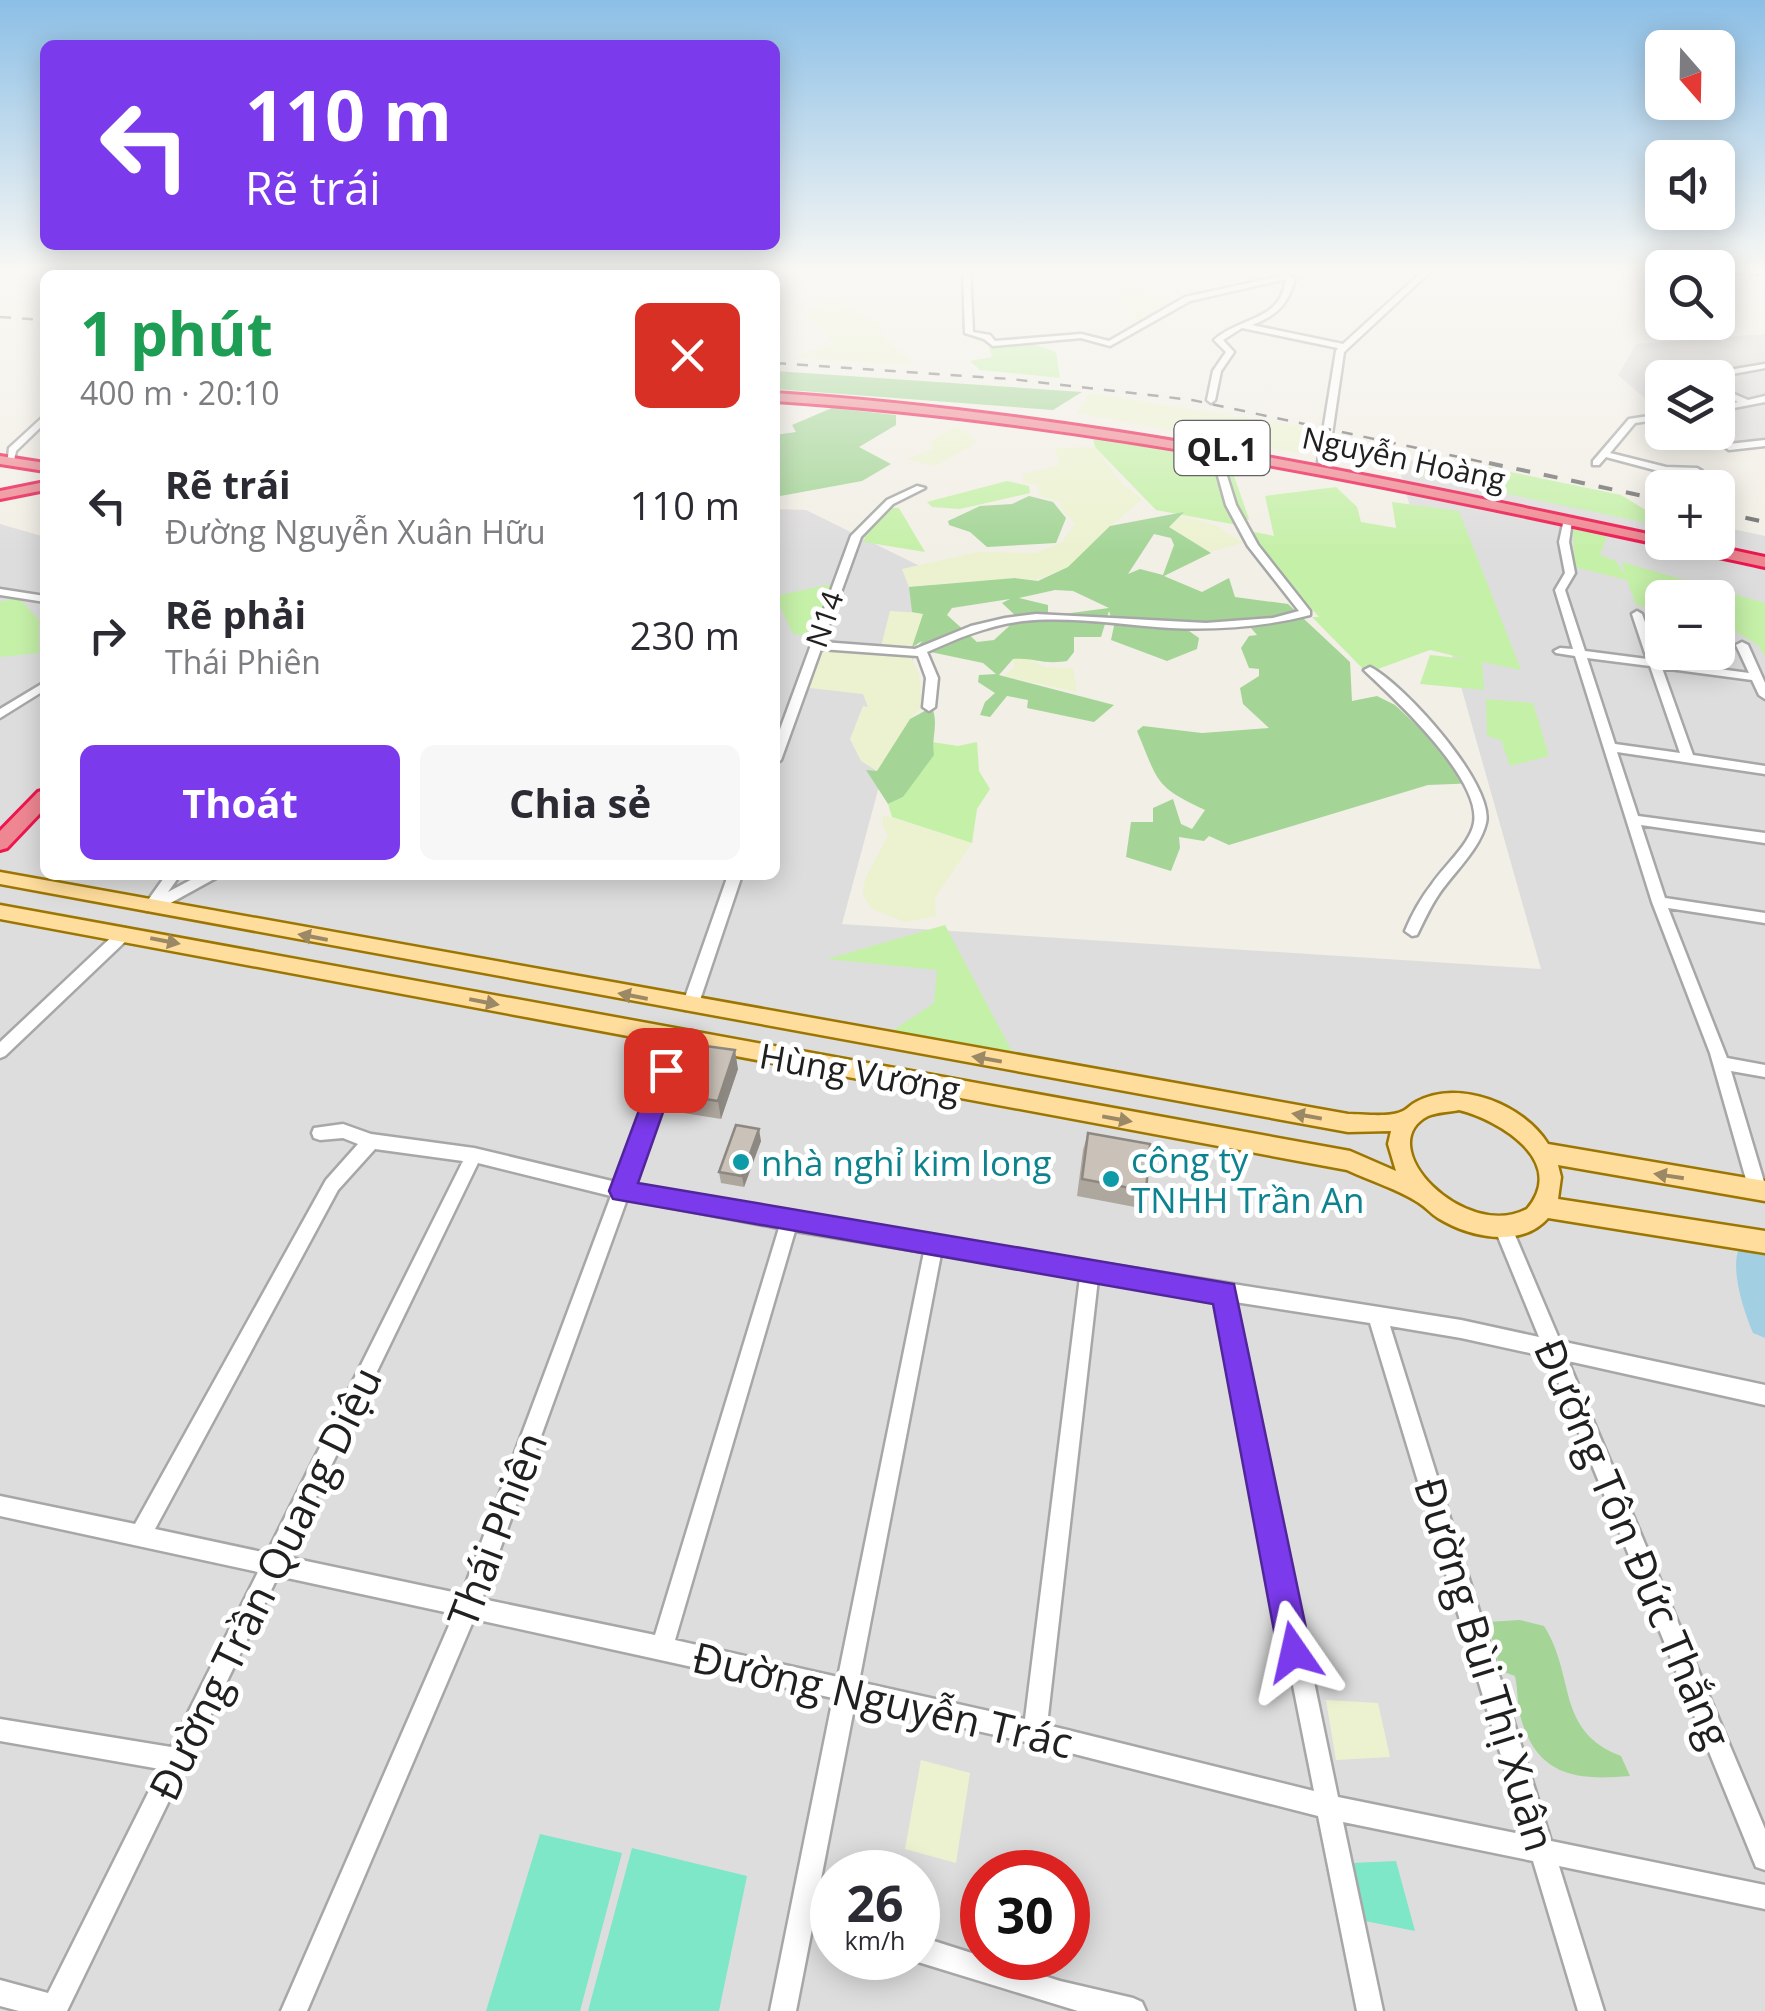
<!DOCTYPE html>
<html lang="vi">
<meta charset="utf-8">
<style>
:root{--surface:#fff;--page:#f7f7f7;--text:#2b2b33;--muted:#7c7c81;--accent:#7c3aed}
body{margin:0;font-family:"Open Sans",sans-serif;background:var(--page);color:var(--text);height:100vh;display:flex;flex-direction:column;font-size:38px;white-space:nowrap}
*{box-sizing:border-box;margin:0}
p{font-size:32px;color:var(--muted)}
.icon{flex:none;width:55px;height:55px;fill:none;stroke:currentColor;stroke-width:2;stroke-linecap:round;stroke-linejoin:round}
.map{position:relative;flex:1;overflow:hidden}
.details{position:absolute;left:40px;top:270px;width:740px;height:610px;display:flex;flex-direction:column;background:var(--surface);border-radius:15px;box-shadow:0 5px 25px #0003}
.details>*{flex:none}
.banner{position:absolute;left:40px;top:40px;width:740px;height:210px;border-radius:15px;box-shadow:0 5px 25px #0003;background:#7c3aed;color:#fff;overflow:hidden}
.needle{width:65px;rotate:160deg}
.buttons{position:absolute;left:1645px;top:30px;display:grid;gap:20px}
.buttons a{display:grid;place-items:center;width:90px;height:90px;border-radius:15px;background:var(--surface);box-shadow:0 5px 25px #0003;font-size:50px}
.speed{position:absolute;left:810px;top:1850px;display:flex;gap:20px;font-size:50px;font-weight:700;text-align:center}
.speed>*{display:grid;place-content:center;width:130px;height:130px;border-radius:50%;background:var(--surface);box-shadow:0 5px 25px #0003;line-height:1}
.speed small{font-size:25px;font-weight:400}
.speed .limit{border:15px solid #d22;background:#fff;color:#111}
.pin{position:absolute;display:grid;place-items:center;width:85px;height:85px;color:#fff;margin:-42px;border-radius:20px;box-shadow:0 5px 15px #0006}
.me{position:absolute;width:110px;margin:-55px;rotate:349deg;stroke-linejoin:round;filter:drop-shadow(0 0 8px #0008)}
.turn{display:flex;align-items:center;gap:35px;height:210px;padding:0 40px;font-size:45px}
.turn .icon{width:130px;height:130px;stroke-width:2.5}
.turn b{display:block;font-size:70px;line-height:85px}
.round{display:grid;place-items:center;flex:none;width:105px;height:105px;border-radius:15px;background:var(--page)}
.headline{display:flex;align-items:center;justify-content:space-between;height:170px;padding:0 40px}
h1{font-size:60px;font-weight:700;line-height:75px;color:#1e9e55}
.primary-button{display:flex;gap:20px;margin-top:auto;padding:20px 40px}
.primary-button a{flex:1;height:115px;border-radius:15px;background:var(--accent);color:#fff;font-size:40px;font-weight:700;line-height:115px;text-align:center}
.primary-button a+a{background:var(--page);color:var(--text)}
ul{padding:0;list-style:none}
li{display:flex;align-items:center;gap:30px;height:130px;padding:0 40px}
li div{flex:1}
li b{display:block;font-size:38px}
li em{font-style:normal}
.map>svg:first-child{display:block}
.residential{fill:#dedddd;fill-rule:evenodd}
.farmland{fill:#ecf2d0}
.grass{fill:#c5f0a8}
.forest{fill:#a4d597;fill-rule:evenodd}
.pitch{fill:#7de7c7}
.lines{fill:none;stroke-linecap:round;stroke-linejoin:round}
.river{fill:#a3cfe3;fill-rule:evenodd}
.minor-casing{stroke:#a7a7a7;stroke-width:5}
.major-casing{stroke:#9c7600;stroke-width:5}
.highway-casing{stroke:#ec174e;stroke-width:6}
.minor{fill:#fff;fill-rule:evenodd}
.major{fill:#ffdd9d;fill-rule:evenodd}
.highway{fill:#ef8792;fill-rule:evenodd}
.rail-far1{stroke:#6e6e6e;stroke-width:2.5;stroke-dasharray:11 11;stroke-linecap:butt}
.rail{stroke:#6e6e6e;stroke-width:4;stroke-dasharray:14 14;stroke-linecap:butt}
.wall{fill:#aea79e}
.shaded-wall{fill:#8d8881}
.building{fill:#cac2b8;stroke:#8d8881;stroke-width:2.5}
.oneway{fill:#9b8865}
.route{fill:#7c3aed;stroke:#51269a;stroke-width:2.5}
.culture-dot{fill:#0f9aa8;stroke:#fff;stroke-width:4}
.labels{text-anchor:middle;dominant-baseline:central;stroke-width:10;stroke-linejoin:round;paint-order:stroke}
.far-street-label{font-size:30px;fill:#202020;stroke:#fff}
.shield{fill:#fff;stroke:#636363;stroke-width:2.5}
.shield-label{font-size:32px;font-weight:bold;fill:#202020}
.street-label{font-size:35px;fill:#202020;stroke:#fff}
.culture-label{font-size:35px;fill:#0d838f;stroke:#fff;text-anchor:start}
.near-street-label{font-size:42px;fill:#202020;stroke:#fff}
</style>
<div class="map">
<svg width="1765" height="2011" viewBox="0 0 1765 2011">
<rect width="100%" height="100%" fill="#f2efe6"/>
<path class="residential" d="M1765,334V445L1693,439L1685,433L1718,432V378H1662V413L1618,375L1636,344Z
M1396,457L1662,514V542H1718V526L1765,536V2011H0V524L45,537V875H775V509L806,510L936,574L842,924L1541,969ZM1662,598H1718V652H1662ZM832,1872H918V1958H832ZM982,1872H1068V1958H982Z"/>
<path class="farmland" d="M1105,281H1140L1143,294L1167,296L1172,304L1138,322L1120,306L1121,294Z
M836,300L881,326L883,337L917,366L789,358L834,343L803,313L825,306L822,301Z
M1089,393L1309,428L1297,453L1077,413Z
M956,426L978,442L935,466L906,459L934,449L929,443Z
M1095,447L1121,483L1142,499L1098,537L1089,552L1068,568L1036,580L1015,578L909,587L902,569L978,552L1036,553L1062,542L1075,523L1061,510V502L1040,496L1038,485L1023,482V474L1060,465L1055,448Z
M1181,516L1215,525L1243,543L1209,552L1168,527Z
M890,611L924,613L912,647H881Z
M823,649L909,653L919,674L922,707L910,719L890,760L877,771L861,761L850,739L863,706L868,707L863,694L800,687Z
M1026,658L1045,667L1073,668L1077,692L1004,676L1015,666L1012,659Z
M883,815L972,843L935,898L936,916L904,922L871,908L863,895L865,879L888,835L883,827Z
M1326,1700L1378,1703L1390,1757L1336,1760Z
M921,1760L970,1773L956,1863L905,1849Z"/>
<path class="grass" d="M1023,341L1056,352L1060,378L980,370L970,361L992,357L989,348Z
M1093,438L1227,456L1249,519L1237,525L1156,510L1095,447Z
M1468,463L1621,495L1662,520V526L1411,474Z
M1007,481L1029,486L1030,493L960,509L932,507L927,502Z
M1336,487L1357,507L1361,522L1396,528L1392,502L1459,511L1521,670L1482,662L1484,690L1420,684L1430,655L1467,659L1430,650L1367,673L1312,617H1319L1239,529L1274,536L1265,496Z
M881,507L899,508L925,552L864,542L867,526Z
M1573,528L1607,536L1600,555L1616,561L1625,575L1622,562L1765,603V657L1758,645L1718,621V598H1662V610L1636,605L1627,580L1574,567Z
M836,583L823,622L817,624L812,636L793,634L775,596Z
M18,597L39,620V653L0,657V602Z
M1486,699L1533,703L1549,756L1510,766L1501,740L1487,736Z
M932,742L958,746L977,742L979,771L990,789L977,809L972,843L892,817L888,804L903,797Z
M945,925L1016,1059L886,1035L934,1003L937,970L827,959Z"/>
<path class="forest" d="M775,371L1082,392L1053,410L775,389Z
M832,408L896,415V425L859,447L891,464L862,481L775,497V435L796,432L792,425Z
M1029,496L1053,502L1066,518L1056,543L987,547L970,532L949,525L948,521L980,506L1012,504Z
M1184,512L1169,527L1211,553L1164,576L1202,592L1229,578L1235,597L1288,604L1350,662L1352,701L1377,696L1395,705L1478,783L1428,785L1229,845L1209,836L1204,841L1179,837L1180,848L1171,871L1126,857L1131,822H1153V808L1173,799L1181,824L1192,829L1205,810C1154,786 1159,783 1137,731L1143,726L1202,733L1269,728L1243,704L1240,688L1259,676V669L1249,668L1241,648L1249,636L1257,635L1251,628L1200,621L1189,631L1199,638L1197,649L1167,661L1111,640L1114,626L1109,611L1101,637H1074V652L1067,661C1042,665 1033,657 1013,659L999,675L1114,705L1094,722L1027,708L1028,700L1007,696L990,717L980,715L985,702L995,693L978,682L979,675L996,674L983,663L916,649L922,641L912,647L923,614L912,612L909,587L1015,578L1038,581L1068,567L1110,526ZM1154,534L1171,538L1174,545L1163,575L1140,569L1128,574ZM1055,590L1073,591L1109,608L1048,616V605L1019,598ZM1010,599L1002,603L1018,618L994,640L977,642L947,615L952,608Z
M932,707C939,725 931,737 934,755L903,797L888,804L866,770L877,771L910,719Z
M1520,1620L1544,1626C1576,1676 1555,1731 1621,1756L1630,1776C1575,1781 1536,1776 1520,1715C1517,1703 1518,1689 1515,1676L1501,1671L1487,1622Z"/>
<path class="pitch" d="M540,1834L622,1853L580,2011H486Z
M632,1848L747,1876L719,2011H588Z
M1396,1861L1415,1931L1365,1921L1352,1863Z"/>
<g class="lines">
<path class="river" d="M1751,1244L1765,1254V1338L1753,1333C1744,1312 1730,1270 1739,1248Z"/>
<g class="minor-casing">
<path id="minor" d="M328,271H336L340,275H332Z
M486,271H661L606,275H529Z
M963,271H970L973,332L990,335L995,341L1081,334L1109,341L1185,297L1281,276L1278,274L1282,272L1295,279C1288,305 1276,316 1252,325L1343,344L1423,271H1431L1344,352L1328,462L1323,465L1318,462L1336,351L1338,348L1242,328L1223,340L1234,352L1221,371L1215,400L1211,403L1207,400L1213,371L1226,352L1214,340C1241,316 1281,322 1286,279L1190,301L1110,346L1081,338L993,346L984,339L965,333Z
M1734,271H1765V274L1737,273Z
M1765,364V368L1711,378H1661L1694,373L1698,375Z
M1718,387L1748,400L1765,396V402L1718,411V407L1738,402L1718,392Z
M1662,414V419L1635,423L1610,453L1666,467L1697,468L1702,471L1700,473H1666L1606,457L1599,465H1593V461L1629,419Z
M45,415V423L16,451L13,465H7L9,448Z
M1765,440V446L1729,450L1725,447L1729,444Z
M1214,444L1218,447L1236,505L1258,545L1310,611V615C1263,627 1219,630 1171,628C1122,625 1072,616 1023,621C989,625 958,638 927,652L938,678L935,707L929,711L923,707L926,678L918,656L821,649L781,760L775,764V743L851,536L887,500L917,486L925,488L893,504L861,537L823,642L915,649L971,626L1005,618L1036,614L1206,623L1273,618L1299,611L1248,546L1226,505L1210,447Z
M1564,519L1572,521L1569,542L1575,573L1565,590L1585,651L1647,659L1632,614L1637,611L1642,614L1659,661L1749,673L1736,645L1742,642L1748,645L1765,683V699L1759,695L1752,680L1662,668L1693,755L1765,766V774L1617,752L1638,816L1765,833V843L1641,825L1665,898L1765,913V923L1668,908L1727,1058L1765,1065V1077L1731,1071L1765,1185L1764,1195L1758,1197L1752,1195L1749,1190L1710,1053L1652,902L1575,656L1556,653L1554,651L1560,648L1573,649L1555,590L1565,573L1559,542ZM1587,658L1650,666L1680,753L1615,744Z
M0,589L45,596V602L0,595Z
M1370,667C1403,683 1495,785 1486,823C1480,849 1454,872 1439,894C1430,907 1424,921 1417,935L1412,936L1405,931C1412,914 1421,898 1432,884C1444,866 1466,848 1473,827C1487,784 1396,700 1366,672L1364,670Z
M45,682V690L0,718V709Z
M166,875H180L168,892L200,875H218L216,878L156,911H146L144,907L146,903Z
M728,875H742L698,1006L695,1010H685L682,1006Z
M125,928L132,933L130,937L5,1056L0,1058V1042L120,929Z
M677,1033L682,1035L685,1039L632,1185L789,1214L1461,1320L1539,1337L1494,1227L1497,1221L1503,1219L1509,1221L1560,1341L1765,1385V1405L1568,1361L1765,1829V1870L1756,1867L1548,1357L1461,1338L1390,1326L1551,1841L1765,1885V1909L1559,1866L1604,2011H1578L1533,1861L1343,1822L1383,2011H1357L1318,1816L1035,1744L855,1703L816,1905L832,1911V1935L812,1929L796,2011H770L833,1698L474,1619L307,2011H281L454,1614L278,1576L67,2011H19L0,2006V1980L48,1993L160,1769L0,1741V1719L171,1747L258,1572L0,1516V1496L135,1524L326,1180L358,1144L343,1138L320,1140L314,1138L312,1133L314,1128L343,1124L371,1134L474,1148L616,1182L669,1039L672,1035ZM375,1149L463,1161L267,1553L155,1529L338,1190ZM478,1163L611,1196L462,1594L287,1557ZM627,1199L779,1228L655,1635L482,1599ZM795,1231L924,1252L838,1677L675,1640ZM941,1254L1080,1277L1025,1719L859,1682ZM1098,1279L1216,1298L1314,1791L1047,1725ZM1235,1302L1370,1323L1525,1835L1338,1797Z
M918,1936L1060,1981L1133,1998L1142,2002L1146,2011H1078L918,1962L909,1958H918Z"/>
</g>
<g class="major-casing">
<path id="major" d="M0,872L1348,1114C1363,1114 1390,1118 1403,1111C1408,1109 1411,1104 1416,1102C1459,1078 1524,1105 1548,1144L1765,1181V1201L1558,1165L1561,1177L1558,1199L1765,1231V1253L1548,1218C1521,1249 1469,1237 1438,1218C1431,1214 1426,1207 1419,1203C1398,1189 1370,1181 1347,1170L0,919V905L1350,1151L1396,1171L1388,1144L1391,1131L1348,1132L0,884ZM1459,1110C1499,1120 1568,1161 1527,1209C1465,1242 1370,1146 1428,1116C1437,1112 1450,1112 1459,1110Z"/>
</g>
<g class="highway-casing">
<path id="highway" d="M572,271H583L569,275Z
M775,393C1076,413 1368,474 1662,537V542H1695L1765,557V567C1438,497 1110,423 775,401Z
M0,456L45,463V471L0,464Z
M45,482V490L0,499V491Z
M45,790V808L7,848L0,850V831L38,792Z"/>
</g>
<use href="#minor" class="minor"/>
<use href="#major" class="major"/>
<use href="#highway" class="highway"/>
<path class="rail-far1" d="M0,317L45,320
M775,363L1011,379L1192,400L1501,466"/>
<path class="rail" d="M1489,463L1662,500
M1718,512L1765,522"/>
</g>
<path class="wall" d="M738,1069L721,1119L677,1112L673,1094Z
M1088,1133L1146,1191L1140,1208L1077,1196L1083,1150Z
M761,1141L744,1187L721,1183L719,1172Z"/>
<path class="shaded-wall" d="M735,1050L738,1069L721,1119L718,1101Z
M759,1129L761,1141L744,1187L742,1176Z"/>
<path class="building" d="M691,1044L735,1050L718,1101L673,1094Z
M736,1125L759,1129L742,1176L719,1172Z
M1088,1133L1150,1144L1146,1191L1082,1179Z"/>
<defs><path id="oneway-solid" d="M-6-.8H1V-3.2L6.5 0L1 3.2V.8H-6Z" transform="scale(2.5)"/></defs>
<g class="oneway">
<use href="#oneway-solid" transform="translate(313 937) rotate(-169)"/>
<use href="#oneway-solid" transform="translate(165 941) rotate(11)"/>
<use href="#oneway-solid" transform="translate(633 996) rotate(-169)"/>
<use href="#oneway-solid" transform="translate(484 1002) rotate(11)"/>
<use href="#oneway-solid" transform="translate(987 1059) rotate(-170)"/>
<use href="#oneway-solid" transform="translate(1307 1116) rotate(-170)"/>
<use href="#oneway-solid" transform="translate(1117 1119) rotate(10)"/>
<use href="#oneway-solid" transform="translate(1669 1176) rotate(-171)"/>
</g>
<linearGradient id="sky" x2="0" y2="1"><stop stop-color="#8cbfe6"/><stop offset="0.49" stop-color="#f9f8f4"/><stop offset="1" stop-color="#f9f8f4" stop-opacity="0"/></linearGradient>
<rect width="1765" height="553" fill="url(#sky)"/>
<path class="route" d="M666,1060L678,1070L638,1183L1234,1284L1311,1652L1306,1664L1294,1669L1283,1664L1278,1652L1213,1304L613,1199L609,1191L654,1070Z"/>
<g class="culture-dot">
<circle cx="741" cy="1162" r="10"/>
<circle cx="1111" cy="1179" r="10"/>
</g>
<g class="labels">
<g class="far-street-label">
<text transform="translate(1404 458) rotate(12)">Nguyễn Hoàng</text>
<text transform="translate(824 619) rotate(-71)">N14</text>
</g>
<rect class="shield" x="1174.5" y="421" width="95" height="54" rx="8"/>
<g class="shield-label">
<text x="1222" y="448">QL.1</text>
</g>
<g class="street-label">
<text transform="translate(860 1072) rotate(10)">Hùng Vương</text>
</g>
<g class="culture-label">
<text x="1131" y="1159">công ty<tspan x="1131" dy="40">TNHH Trần An</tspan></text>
<text x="761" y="1162">nhà nghỉ kim long</text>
</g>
<g class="near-street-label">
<text transform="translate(496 1529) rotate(-69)">Thái Phiên</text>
<text transform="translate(1634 1543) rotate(67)">Đường Tôn Đức Thắng</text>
<text transform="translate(264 1583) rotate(-64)">Đường Trần Quang Diệu</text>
<text transform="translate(1486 1664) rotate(73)">Đường Bùi Thị Xuân</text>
<text transform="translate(883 1699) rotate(13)">Đường Nguyễn Trác</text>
</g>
</g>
</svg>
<div class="buttons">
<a><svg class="needle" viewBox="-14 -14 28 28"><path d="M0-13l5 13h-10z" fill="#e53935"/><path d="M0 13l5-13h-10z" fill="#7c7c81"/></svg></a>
<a><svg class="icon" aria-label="sound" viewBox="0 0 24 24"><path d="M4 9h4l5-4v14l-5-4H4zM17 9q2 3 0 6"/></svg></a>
<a><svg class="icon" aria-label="search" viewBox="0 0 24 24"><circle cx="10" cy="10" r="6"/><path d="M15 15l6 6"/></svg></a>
<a><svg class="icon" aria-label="layers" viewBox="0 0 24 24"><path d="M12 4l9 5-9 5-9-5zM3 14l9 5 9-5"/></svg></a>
<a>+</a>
<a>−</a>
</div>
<div class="speed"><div>26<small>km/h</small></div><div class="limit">30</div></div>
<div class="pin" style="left:666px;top:1070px;background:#d93025"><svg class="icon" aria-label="arrive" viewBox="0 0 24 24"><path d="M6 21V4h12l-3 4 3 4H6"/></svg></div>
<svg class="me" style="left:1294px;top:1652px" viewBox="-20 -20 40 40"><path d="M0-17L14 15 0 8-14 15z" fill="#7c3aed" stroke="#fff" stroke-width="4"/></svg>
<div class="banner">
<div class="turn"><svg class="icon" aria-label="left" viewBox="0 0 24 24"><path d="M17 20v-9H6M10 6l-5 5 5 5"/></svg><div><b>110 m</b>Rẽ trái</div></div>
</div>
<section class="details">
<div class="headline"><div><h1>1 phút</h1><p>400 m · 20:10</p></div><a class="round" style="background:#d93025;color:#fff"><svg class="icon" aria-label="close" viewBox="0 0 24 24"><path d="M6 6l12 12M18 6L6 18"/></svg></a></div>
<ul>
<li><svg class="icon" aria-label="left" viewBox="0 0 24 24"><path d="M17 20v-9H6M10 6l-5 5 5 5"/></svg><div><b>Rẽ trái</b><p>Đường Nguyễn Xuân Hữu</p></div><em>110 m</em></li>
<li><svg class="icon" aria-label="right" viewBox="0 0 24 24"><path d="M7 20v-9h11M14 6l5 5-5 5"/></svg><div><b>Rẽ phải</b><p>Thái Phiên</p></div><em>230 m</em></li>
</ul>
<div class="primary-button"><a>Thoát</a><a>Chia sẻ</a></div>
</section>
</div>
